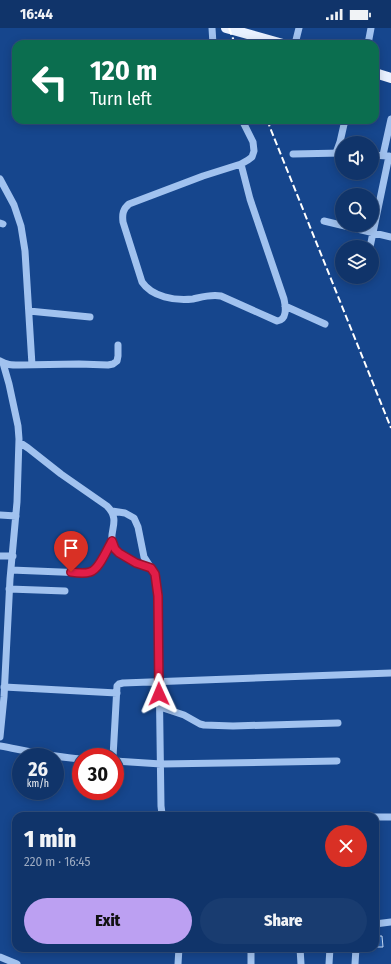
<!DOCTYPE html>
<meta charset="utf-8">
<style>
:root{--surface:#10346a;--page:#193c70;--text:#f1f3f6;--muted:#9caac1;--line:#304f7e;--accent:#bca0f2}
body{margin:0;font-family:"Fira Sans Condensed",sans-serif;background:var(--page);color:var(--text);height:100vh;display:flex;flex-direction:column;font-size:15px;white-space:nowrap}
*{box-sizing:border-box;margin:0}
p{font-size:13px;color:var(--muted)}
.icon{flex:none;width:22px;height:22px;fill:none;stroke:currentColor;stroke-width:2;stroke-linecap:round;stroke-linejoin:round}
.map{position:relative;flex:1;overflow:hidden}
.drawer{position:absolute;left:12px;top:784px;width:367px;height:140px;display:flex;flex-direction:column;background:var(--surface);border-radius:12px;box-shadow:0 2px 10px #0003,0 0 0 1px var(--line)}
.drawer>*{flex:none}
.guide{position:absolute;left:12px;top:12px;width:367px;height:84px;border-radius:12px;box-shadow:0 2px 10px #0003,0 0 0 1px var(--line);background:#0b6e4f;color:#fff;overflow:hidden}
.buttons{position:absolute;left:335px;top:108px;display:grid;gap:8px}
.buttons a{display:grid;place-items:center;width:44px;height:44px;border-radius:50%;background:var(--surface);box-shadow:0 2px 10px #0003,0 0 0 1px var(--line);font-size:20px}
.speed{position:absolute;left:12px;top:720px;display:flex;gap:8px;font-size:20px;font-weight:700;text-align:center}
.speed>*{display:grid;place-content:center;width:52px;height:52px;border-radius:50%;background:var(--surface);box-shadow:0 2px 10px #0003,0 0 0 1px var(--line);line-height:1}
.speed small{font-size:10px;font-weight:400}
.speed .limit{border:6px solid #d22;background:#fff;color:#111}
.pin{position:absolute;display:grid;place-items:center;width:34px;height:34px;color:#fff;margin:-41px -17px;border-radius:50% 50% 50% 0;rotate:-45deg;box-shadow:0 0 4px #0007}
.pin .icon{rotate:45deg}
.me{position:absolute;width:44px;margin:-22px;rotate:359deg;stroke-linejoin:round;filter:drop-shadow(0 0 3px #0008)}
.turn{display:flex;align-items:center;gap:14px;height:84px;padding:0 12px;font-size:18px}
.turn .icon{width:52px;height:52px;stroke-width:2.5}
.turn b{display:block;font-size:28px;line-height:34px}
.round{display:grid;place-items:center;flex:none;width:42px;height:42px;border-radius:21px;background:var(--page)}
.overview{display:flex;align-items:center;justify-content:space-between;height:68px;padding:0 12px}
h1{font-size:24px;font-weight:800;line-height:30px}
.primary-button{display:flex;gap:8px;margin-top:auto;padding:8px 12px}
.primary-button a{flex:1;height:46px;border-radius:24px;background:var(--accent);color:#111;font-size:16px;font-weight:800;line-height:46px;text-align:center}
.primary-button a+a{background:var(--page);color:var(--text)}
.status{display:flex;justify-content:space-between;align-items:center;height:28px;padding:0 20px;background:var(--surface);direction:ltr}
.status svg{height:11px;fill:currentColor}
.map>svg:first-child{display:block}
.building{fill:#245dac;stroke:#c7ddfb}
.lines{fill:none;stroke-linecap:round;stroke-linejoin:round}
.minor{stroke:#a1c2ef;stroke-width:7}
.major{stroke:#e9f1ff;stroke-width:10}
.rail{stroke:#fff;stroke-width:2;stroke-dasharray:7 3;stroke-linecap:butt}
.route-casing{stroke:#92132f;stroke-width:10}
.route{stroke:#e11d48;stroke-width:7}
</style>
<div class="status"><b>16:44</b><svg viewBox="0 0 49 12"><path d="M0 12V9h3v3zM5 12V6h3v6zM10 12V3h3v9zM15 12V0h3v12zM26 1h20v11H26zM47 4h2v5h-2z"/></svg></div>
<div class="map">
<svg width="391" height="936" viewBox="0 0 391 936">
<rect width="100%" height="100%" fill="#16468d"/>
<path class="building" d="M375,908H382L383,919H375Z"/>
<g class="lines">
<path class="minor" d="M212,0L213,16
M295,16L299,0
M368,16L371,0
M336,125L340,114L345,92
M293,126L342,125
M372,127L387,128
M383,127L391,91
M241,136L250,171L284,271C286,280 287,292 277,293L221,268C211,266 202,269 193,271C175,273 152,269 142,254L123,194C122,186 123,181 129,176L203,148L241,136L248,132L252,129L254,123L253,114L242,92
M0,151L14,177L21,198L25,223L32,337
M324,193L391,209
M0,195L3,196
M370,219L389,128
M285,278L325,296
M29,283L90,289
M0,333C6,337 12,337 19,337L79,336L108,337L113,336L117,333L118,328V317
M19,414L28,420L61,446L107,478C123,494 105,505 115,521C117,524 121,526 124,528C128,531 131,533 135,534C140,536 145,537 149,540C157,545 157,559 158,568L161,778L162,786L163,788
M112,483L125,485L134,490L138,499L144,529L151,540
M0,487L16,488
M0,528H13
M11,542L85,545C91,544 94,543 97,539L112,513
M9,561L65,563
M4,659L117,665
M160,679L184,687L200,696L204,697L233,698L338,695
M0,709L4,669L10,551L17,474L19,411L18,398L9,356L3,335
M0,718C27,723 53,729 81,731
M113,729L117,658L119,656L123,655L391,645
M115,733L161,736L337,733
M375,789H391
M375,896L391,894
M300,920L301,936
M0,929L17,936
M178,936L179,920
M251,936V920
M329,936L330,920
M355,936L356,920"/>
<path class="major" d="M226,0L283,16
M375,45L391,50"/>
<path class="rail" d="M229,0L235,16
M267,92L391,400"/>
</g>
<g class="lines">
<g class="route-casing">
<path id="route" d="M71,544C77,545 84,546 90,544C99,542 107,521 112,513L115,521L119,525L136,535L151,540L155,546L158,568L159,666"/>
</g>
<use href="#route" class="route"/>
</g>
</svg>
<div class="buttons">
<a><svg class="icon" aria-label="sound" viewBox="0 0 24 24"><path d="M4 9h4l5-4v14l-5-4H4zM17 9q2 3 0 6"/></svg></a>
<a><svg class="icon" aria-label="search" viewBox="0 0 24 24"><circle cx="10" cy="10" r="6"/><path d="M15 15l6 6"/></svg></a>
<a><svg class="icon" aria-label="layers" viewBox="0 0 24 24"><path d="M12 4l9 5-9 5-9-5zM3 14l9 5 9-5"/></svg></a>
</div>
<div class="speed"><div>26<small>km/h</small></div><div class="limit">30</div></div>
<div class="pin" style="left:71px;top:544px;background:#d93025"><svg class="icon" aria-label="arrive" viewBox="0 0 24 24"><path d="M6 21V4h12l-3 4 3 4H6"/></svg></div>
<svg class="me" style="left:159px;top:666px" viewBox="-20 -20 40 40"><path d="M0-17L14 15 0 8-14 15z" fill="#e11d48" stroke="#fff" stroke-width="4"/></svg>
<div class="guide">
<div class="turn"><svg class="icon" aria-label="left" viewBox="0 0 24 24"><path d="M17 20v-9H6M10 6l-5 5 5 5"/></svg><div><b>120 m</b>Turn left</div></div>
</div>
<section class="drawer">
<div class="overview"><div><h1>1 min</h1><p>220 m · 16:45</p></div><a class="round" style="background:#d93025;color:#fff"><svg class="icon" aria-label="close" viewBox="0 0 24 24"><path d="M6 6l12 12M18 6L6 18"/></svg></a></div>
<div class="primary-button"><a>Exit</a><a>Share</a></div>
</section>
</div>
